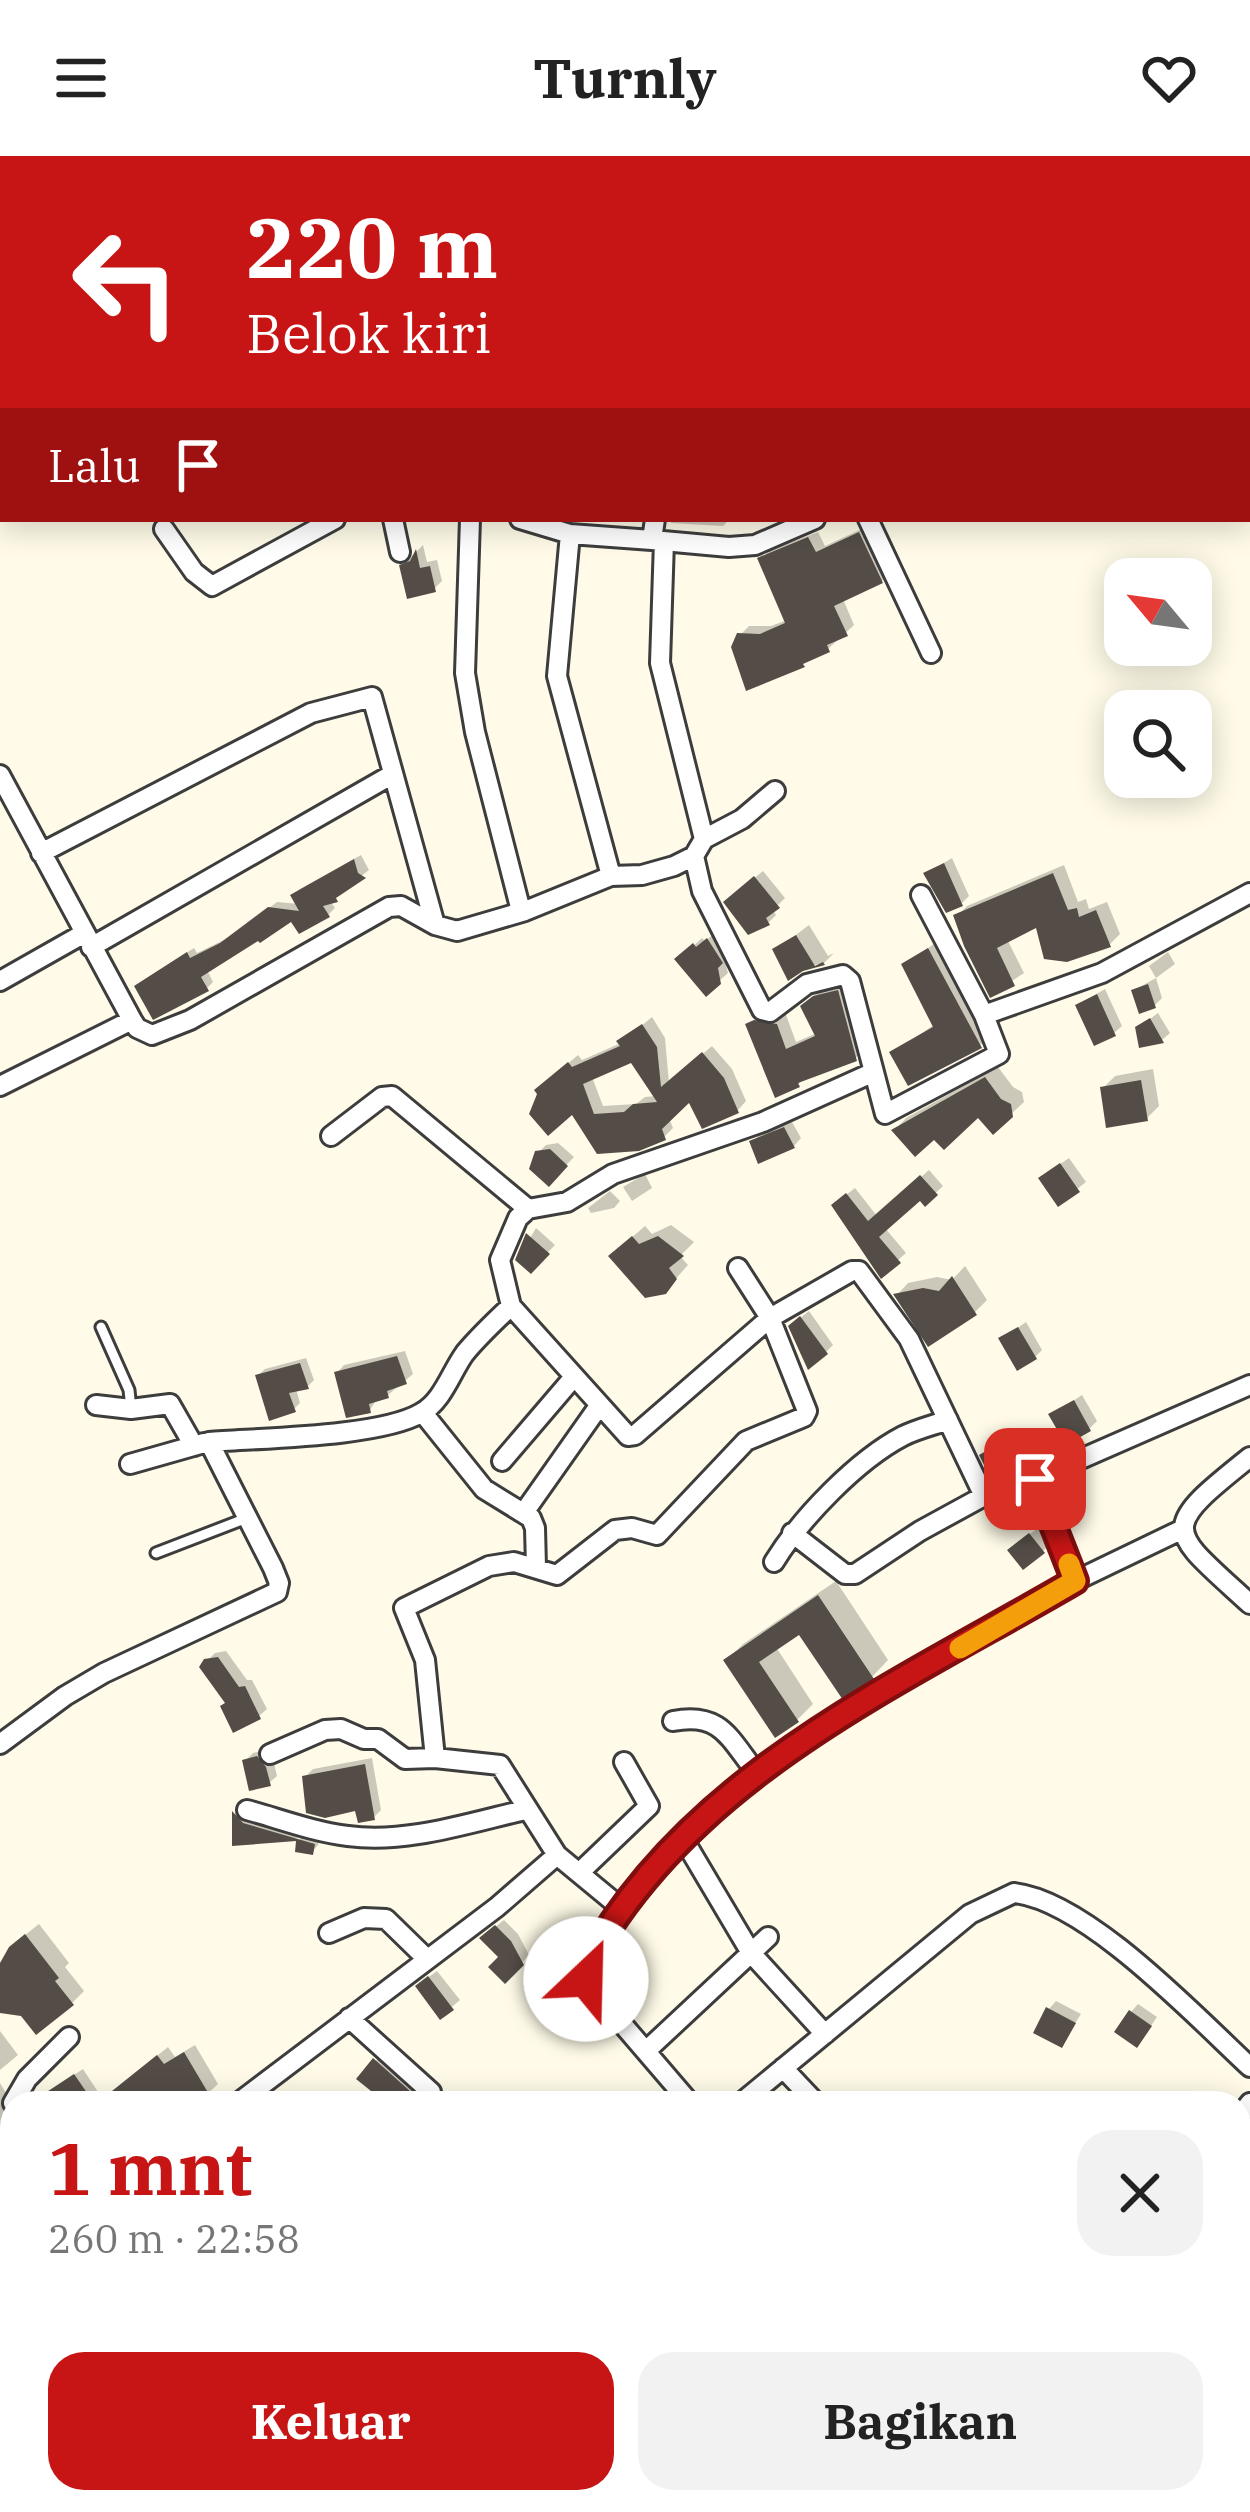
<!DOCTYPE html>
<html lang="id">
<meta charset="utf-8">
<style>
:root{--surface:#fff;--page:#f2f2f2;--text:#222;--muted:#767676;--accent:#c71515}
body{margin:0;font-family:"IBM Plex Serif",serif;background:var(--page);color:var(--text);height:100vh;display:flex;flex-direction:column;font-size:45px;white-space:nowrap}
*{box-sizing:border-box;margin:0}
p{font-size:39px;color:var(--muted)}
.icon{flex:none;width:66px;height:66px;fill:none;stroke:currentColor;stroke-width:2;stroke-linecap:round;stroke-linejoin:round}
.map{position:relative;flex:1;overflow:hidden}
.side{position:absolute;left:0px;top:1935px;width:1251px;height:423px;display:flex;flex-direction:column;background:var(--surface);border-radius:36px 36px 0 0;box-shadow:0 6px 30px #0003}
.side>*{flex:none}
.banner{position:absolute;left:0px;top:0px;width:1251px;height:366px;box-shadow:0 6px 30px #0003;background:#c71515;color:#fff;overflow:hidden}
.needle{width:78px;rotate:299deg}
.buttons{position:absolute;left:1104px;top:402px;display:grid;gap:24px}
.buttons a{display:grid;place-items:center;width:108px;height:108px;border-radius:24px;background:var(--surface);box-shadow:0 6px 30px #0003;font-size:60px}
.pin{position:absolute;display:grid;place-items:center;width:102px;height:102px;color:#fff;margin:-51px;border-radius:24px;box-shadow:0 6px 18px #0006}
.me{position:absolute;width:132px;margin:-66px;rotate:24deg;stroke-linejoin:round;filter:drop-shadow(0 0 9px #0008)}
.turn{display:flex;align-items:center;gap:42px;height:252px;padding:0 48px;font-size:54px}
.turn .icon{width:156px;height:156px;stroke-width:2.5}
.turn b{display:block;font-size:84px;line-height:102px}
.then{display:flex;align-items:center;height:114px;padding:0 48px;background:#0003;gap:24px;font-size:45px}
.round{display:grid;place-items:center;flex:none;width:126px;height:126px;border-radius:36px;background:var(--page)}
.head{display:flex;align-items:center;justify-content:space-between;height:204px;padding:0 48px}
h1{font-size:72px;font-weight:700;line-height:90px;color:var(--accent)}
.action{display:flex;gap:24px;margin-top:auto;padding:24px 48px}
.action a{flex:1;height:138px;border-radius:36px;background:var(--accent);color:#fff;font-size:48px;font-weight:700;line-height:138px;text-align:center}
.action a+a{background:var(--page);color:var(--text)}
header{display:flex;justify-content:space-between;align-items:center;height:156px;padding:0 48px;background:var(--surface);font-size:54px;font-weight:700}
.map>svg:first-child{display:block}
.shadow{fill:#0003;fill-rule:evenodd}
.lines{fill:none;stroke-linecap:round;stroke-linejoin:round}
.river{stroke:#a6d8fd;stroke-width:36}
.building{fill:#544c46;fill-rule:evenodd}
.service-casing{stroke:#3d3d3d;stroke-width:15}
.minor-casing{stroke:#3d3d3d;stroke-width:24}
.tertiary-casing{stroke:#3d3d3d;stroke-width:30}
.secondary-casing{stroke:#2c2c2c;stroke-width:33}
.service{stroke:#fff;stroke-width:9}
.minor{stroke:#fff;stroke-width:18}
.tertiary{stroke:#fff;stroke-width:24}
.secondary{stroke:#fff9a3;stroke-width:27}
.route-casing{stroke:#810e0e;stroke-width:30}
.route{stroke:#c71515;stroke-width:21}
.slow{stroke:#f59e0b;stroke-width:21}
</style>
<header><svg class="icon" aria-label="menu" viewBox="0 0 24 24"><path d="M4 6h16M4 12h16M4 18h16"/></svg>Turnly<svg class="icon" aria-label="heart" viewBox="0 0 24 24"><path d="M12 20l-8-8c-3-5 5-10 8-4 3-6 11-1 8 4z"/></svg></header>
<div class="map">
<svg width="1250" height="2356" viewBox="0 0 1250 2356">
<rect width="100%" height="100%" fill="#fffbe8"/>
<path class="shadow" d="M1061,0H1108L1109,3H1058Z
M1183,0H1242L1244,3H1184Z
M0,4L3,5V61H0Z
M1248,11L1250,15L1248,50Z
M1248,55L1250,58L1248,115Z
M1250,165V269L1248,265Z
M671,363H730L723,370L671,367Z
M868,370L890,416L882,425L843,443L854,469L828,493L740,479L749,470H771L787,464L761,403L769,395L818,376L825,390Z
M423,389L427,406L437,404L442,425L434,433L402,410Z
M361,699L369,714L330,745L335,752L328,759L292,762L207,814L213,826L207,832L144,824L194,792L197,797L230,781L277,746L299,748L294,739L300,733Z
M952,702L969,740L962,747L927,717Z
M1064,709L1078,746L1086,743L1089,753L1107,746L1120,778L1110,788L1038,768L1007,783L1024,817L992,838L957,760L967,750Z
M763,715L785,742L773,754L776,759L769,766L749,775L734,739Z
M809,769L828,800L834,797L824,807L802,812L776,794Z
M715,777L729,797L724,802L728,817L706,837L678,804L702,782L705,785Z
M938,785L990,880L980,889L893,897L935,868L904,809Z
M1168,796L1175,808L1156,822L1162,842L1155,849L1134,834L1156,822L1149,810Z
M847,827L865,893L855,902L805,921L798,929L749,868L765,857L786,859L796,886L817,877L813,841L825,832Z
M1105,833L1122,870L1114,877L1078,849Z
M1158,857L1170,877L1162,884L1141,888L1138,872Z
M652,861L665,882L669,927L712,890L732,913L746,945L738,954L690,942L669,962L673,972L664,981L572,954L546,926L578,899L582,904L621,887ZM632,903L656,940L645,941L636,948L603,950L592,921Z
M998,911L1013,931L1022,936L1024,946L993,975L978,958L934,979L895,974L906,962Z
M1153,913L1159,950L1147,962L1103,932L1115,920Z
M792,966L801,982L794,990L753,986L760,978Z
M558,987L574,1001L549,1027L538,997L546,989Z
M1069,1002L1086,1026L1059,1047L1050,1015Z
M929,1014L943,1030L925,1047L920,1041L885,1072L906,1097L882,1118L842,1042L855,1032L877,1060Z
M645,1018L652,1032L632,1045L623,1031Z
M610,1035L620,1045L614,1052L591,1057L588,1052Z
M671,1069L694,1086L680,1100L688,1109L665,1135L624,1088L645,1070L652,1078Z
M536,1072L555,1089L531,1114L518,1103Z
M965,1110L987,1144L975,1156L897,1139L908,1127L937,1121L952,1124Z
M809,1155L833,1189L826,1196L799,1163Z
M1026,1166L1042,1194L1035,1201L1002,1183Z
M405,1195L413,1218L388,1239L377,1243L370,1254L337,1217L344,1209Z
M306,1202L314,1224L308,1230L296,1233L300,1247L294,1253L258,1219L265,1213Z
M1082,1239L1097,1265L1089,1273L1052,1259Z
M1010,1281L1023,1302L1015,1310L983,1300Z
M1038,1372L1050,1388L1043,1395L1018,1387Z
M836,1425L888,1504L872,1521L800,1475L776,1491L813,1548L797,1564L727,1504L743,1488Z
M226,1495L247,1524H252L267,1553L259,1560L228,1546L207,1505L215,1497Z
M265,1594L273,1603L277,1620L269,1627L245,1605L253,1597Z
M372,1602L381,1654L373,1662L305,1621L313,1613Z
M240,1652L320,1682L318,1689L312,1696L298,1694L300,1682L235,1687V1657Z
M504,1764L518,1778L529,1799L505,1824L502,1801L490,1775Z
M39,1768L69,1807L65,1811L84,1835L72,1847L23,1857L0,1845V1813L25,1779Z
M437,1815L460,1844L441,1860L426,1823Z
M1056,1845L1081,1858L1062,1888L1049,1853Z
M1138,1848L1157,1861L1144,1880L1131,1856Z
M0,1875L18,1899L0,1914Z
M195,1889L218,1928L205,1940L211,1947H98L168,1891L175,1901Z
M387,1892L429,1930L416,1947H391L360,1923Z
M83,1913L98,1936L91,1944L86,1947H43L48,1936Z
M0,1927L12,1947V1983L0,1990Z"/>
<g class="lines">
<path class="river" d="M1239,2137H1250
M490,2356L506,2346"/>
</g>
<path class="building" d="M859,376L883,427L834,450L848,480L827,489L830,496L803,508L805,511L746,535L731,491L737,477L760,478L785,467L757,402L808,381L816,396Z
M416,393L420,412L430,410L436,436L407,443L399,409L410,405Z
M354,703L358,717L366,722L336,742L338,746L323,750L330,761L299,778L291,766L260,787L258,785L201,821L209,835L153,864L134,830L187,796L190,802L220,787L268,751L299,755L290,739Z
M944,707L963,750L946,757L923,717Z
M1053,717L1068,754L1077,752L1079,761L1096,754L1111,791L1067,806L1044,803L1036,772L997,792L1015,830L990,842L964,790L953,759Z
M754,720L780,752L766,762L770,769L748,779L723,746Z
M796,779L815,810L823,806L825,809L803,815L788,825L772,793Z
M707,782L723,807L718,812L721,828L706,841L674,803L693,787L696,791Z
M928,792L982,892L908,930L889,896L933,871L901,808Z
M1148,828L1156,852L1139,858L1131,834Z
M838,834L857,905L798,927L800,931L775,942L745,868L754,864L777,868L786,893L815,880L800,850L813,840Z
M1097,838L1116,880L1094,890L1075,849Z
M1150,862L1164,887L1139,892L1135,871Z
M642,868L657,891L661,931L702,896L724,922L739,957L702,973L689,947L662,973L666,984L639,995L597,998L572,959L548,980L529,958L537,938L534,934L568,906L572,911L620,890L616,885ZM631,907L657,946L633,948L624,956L594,958L583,928Z
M985,921L1001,943L1011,948L1013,961L993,979L978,962L944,994L934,984L915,1001L891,974Z
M1141,924L1148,965L1106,972L1100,931Z
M784,971L795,992L758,1008L749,985Z
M550,993L568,1010L549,1031L529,1013L535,995Z
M1060,1007L1080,1036L1058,1051L1038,1022Z
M920,1019L938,1039L925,1051L920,1045L879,1081L901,1107L881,1123L831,1049L846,1037L868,1065Z
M526,1077L550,1098L531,1118L515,1104Z
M632,1080L639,1088L658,1080L684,1100L669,1112L677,1123L666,1138L645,1142L608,1100Z
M952,1120L977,1159L928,1191L893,1138L923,1132L939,1135Z
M800,1160L828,1198L808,1214L788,1170Z
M1018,1171L1037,1203L1017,1215L998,1182Z
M397,1200L407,1228L387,1235L389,1242L369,1248L371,1257L346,1262L334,1216Z
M300,1207L309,1233L289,1237L296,1256L269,1265L255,1219Z
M1074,1244L1091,1275L1066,1289L1048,1258Z
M1002,1286L1017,1312L991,1323L979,1299Z
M1029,1377L1045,1397L1023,1414L1007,1394Z
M818,1439L874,1523L843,1544L799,1479L759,1506L799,1566L775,1582L723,1504Z
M218,1501L239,1531L245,1530L261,1563L233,1577L220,1550L225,1547L199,1511L204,1503Z
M257,1600L266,1611L271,1630L249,1635L242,1604Z
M365,1608L375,1664L358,1667L355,1655L325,1662L306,1657L302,1620Z
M232,1655L243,1667L315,1688L313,1699L295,1696L296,1685L232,1690Z
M495,1769L511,1785L524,1809L505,1828L488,1811L498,1801L479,1782Z
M25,1778L59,1822L55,1825L74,1849L36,1879L21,1860L0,1857V1807L9,1791Z
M428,1820L454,1854L440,1864L415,1830Z
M1046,1851L1076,1867L1062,1892L1033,1877Z
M1129,1854L1152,1870L1137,1892L1114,1876Z
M184,1896L210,1940L199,1947H97L157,1899L164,1908Z
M373,1902L420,1944L417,1947H386L356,1923Z
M74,1918L94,1947H30Z"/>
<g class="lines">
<g class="service-casing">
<path id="service" d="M101,1171L129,1234L131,1253
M156,1397L247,1362"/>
</g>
<g class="minor-casing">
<path id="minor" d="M203,0L205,3
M690,0L691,3
M850,0L851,3
M250,3L255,0
M642,3L647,0
M1248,132H1250
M393,363L400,396
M470,363L465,517L475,576L521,755
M520,363L570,378L652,384
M655,363L652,384L729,391L755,389L815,363
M868,363L931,497
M164,373L194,416L212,430L335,363
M570,378L557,520L611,720
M664,385L660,507L704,683
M0,619L132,864L137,872L152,879L190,864L389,751L401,750L435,769L457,775L525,755L611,720L642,719L674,710L694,700L704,683L742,663L775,635
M41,697L311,557L372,541L435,769
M694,700L702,735L762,854L770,856L807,828L843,819L850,825L885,958L999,898L984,859L921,739
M91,791L393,618
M0,825L83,778
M984,859L1102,817L1250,737
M0,930L132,864
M331,980L382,941L392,940L528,1053
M738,1112L770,1162L852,1115H859L909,1183L984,1340
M96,1249L131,1253L170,1248L194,1290
M423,1257L484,1333L531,1362L535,1372L536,1411
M1250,1301C1157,1375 1167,1372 1250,1448
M502,1305L573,1222
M130,1308L204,1287
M1035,1323L1075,1425
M525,1355L599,1250
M792,1377L845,1418H855L920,1375L984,1340L1035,1323L1250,1229
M774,1406C801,1362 857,1304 903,1280C917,1273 934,1269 948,1264
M673,1565C721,1556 729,1582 756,1616
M0,1588L65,1540L104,1517L277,1436L279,1427L273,1412L209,1286C260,1282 380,1281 421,1257C443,1245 451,1216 465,1197C479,1180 495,1165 511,1150
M270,1598L325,1574L341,1573L364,1583H378L405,1603L435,1602
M247,1654C280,1663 314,1676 348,1680C406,1688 468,1667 525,1654
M684,1684L751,1797L825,1878
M579,1717L649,1650L624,1606
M620,1751L557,1699L500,1609L435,1602L425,1504L404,1452L489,1410L514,1406L557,1419L615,1374L632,1372L657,1379L746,1285L804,1261L807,1255L770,1162L635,1279L628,1280L511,1150L500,1104L518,1062L528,1053L567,1046L613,1018L763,966L874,916
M329,1777L364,1762L386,1763L427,1803
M349,1862L431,1936
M647,1894L768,1781
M783,1912L816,1947
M13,1947L27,1923L69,1881
M238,1947L497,1751L557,1699
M690,1947L588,1828L584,1817L620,1751L647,1720L756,1616L854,1553L1075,1425L1181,1374
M741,1947L970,1758L1014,1737C1087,1745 1195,1860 1250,1911
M1239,1961L1250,1947
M1239,2093L1241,2108
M326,2356L344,2346
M552,2356L567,2346"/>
</g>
<g class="tertiary-casing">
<path id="tertiary" d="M1239,2226L1250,2225
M954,2356L963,2346"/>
</g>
<g class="secondary-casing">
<path id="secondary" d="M1146,0L1147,3
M1248,325L1250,331"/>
</g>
<use href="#service" class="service"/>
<use href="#minor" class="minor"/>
<use href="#tertiary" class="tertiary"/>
<use href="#secondary" class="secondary"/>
</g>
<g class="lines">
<g class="route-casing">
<path id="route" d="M586,1823L585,1812C686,1621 897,1529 1075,1425L1035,1323"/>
</g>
<use href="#route" class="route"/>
<path class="slow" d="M960,1492L1075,1425L1069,1408"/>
</g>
</svg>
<div class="buttons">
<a><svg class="needle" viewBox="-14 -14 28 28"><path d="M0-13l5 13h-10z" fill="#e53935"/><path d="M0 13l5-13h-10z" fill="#767676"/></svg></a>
<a><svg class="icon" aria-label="search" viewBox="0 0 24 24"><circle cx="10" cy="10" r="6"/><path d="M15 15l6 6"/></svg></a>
</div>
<div class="pin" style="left:1035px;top:1323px;background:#d93025"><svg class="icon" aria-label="arrive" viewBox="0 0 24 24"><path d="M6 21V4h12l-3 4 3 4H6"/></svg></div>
<svg class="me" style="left:586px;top:1823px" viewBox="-20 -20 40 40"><circle r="19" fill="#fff"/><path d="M0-13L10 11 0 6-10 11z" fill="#c71515"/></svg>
<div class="banner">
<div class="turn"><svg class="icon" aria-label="left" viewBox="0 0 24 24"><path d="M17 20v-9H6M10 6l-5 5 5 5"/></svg><div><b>220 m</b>Belok kiri</div></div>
<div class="then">Lalu<svg class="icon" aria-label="arrive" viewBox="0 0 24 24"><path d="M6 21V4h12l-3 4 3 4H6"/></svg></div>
</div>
<section class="side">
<div class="head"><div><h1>1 mnt</h1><p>260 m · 22:58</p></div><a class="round"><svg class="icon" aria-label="close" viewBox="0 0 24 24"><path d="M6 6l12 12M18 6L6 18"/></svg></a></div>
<div class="action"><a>Keluar</a><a>Bagikan</a></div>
</section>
</div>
